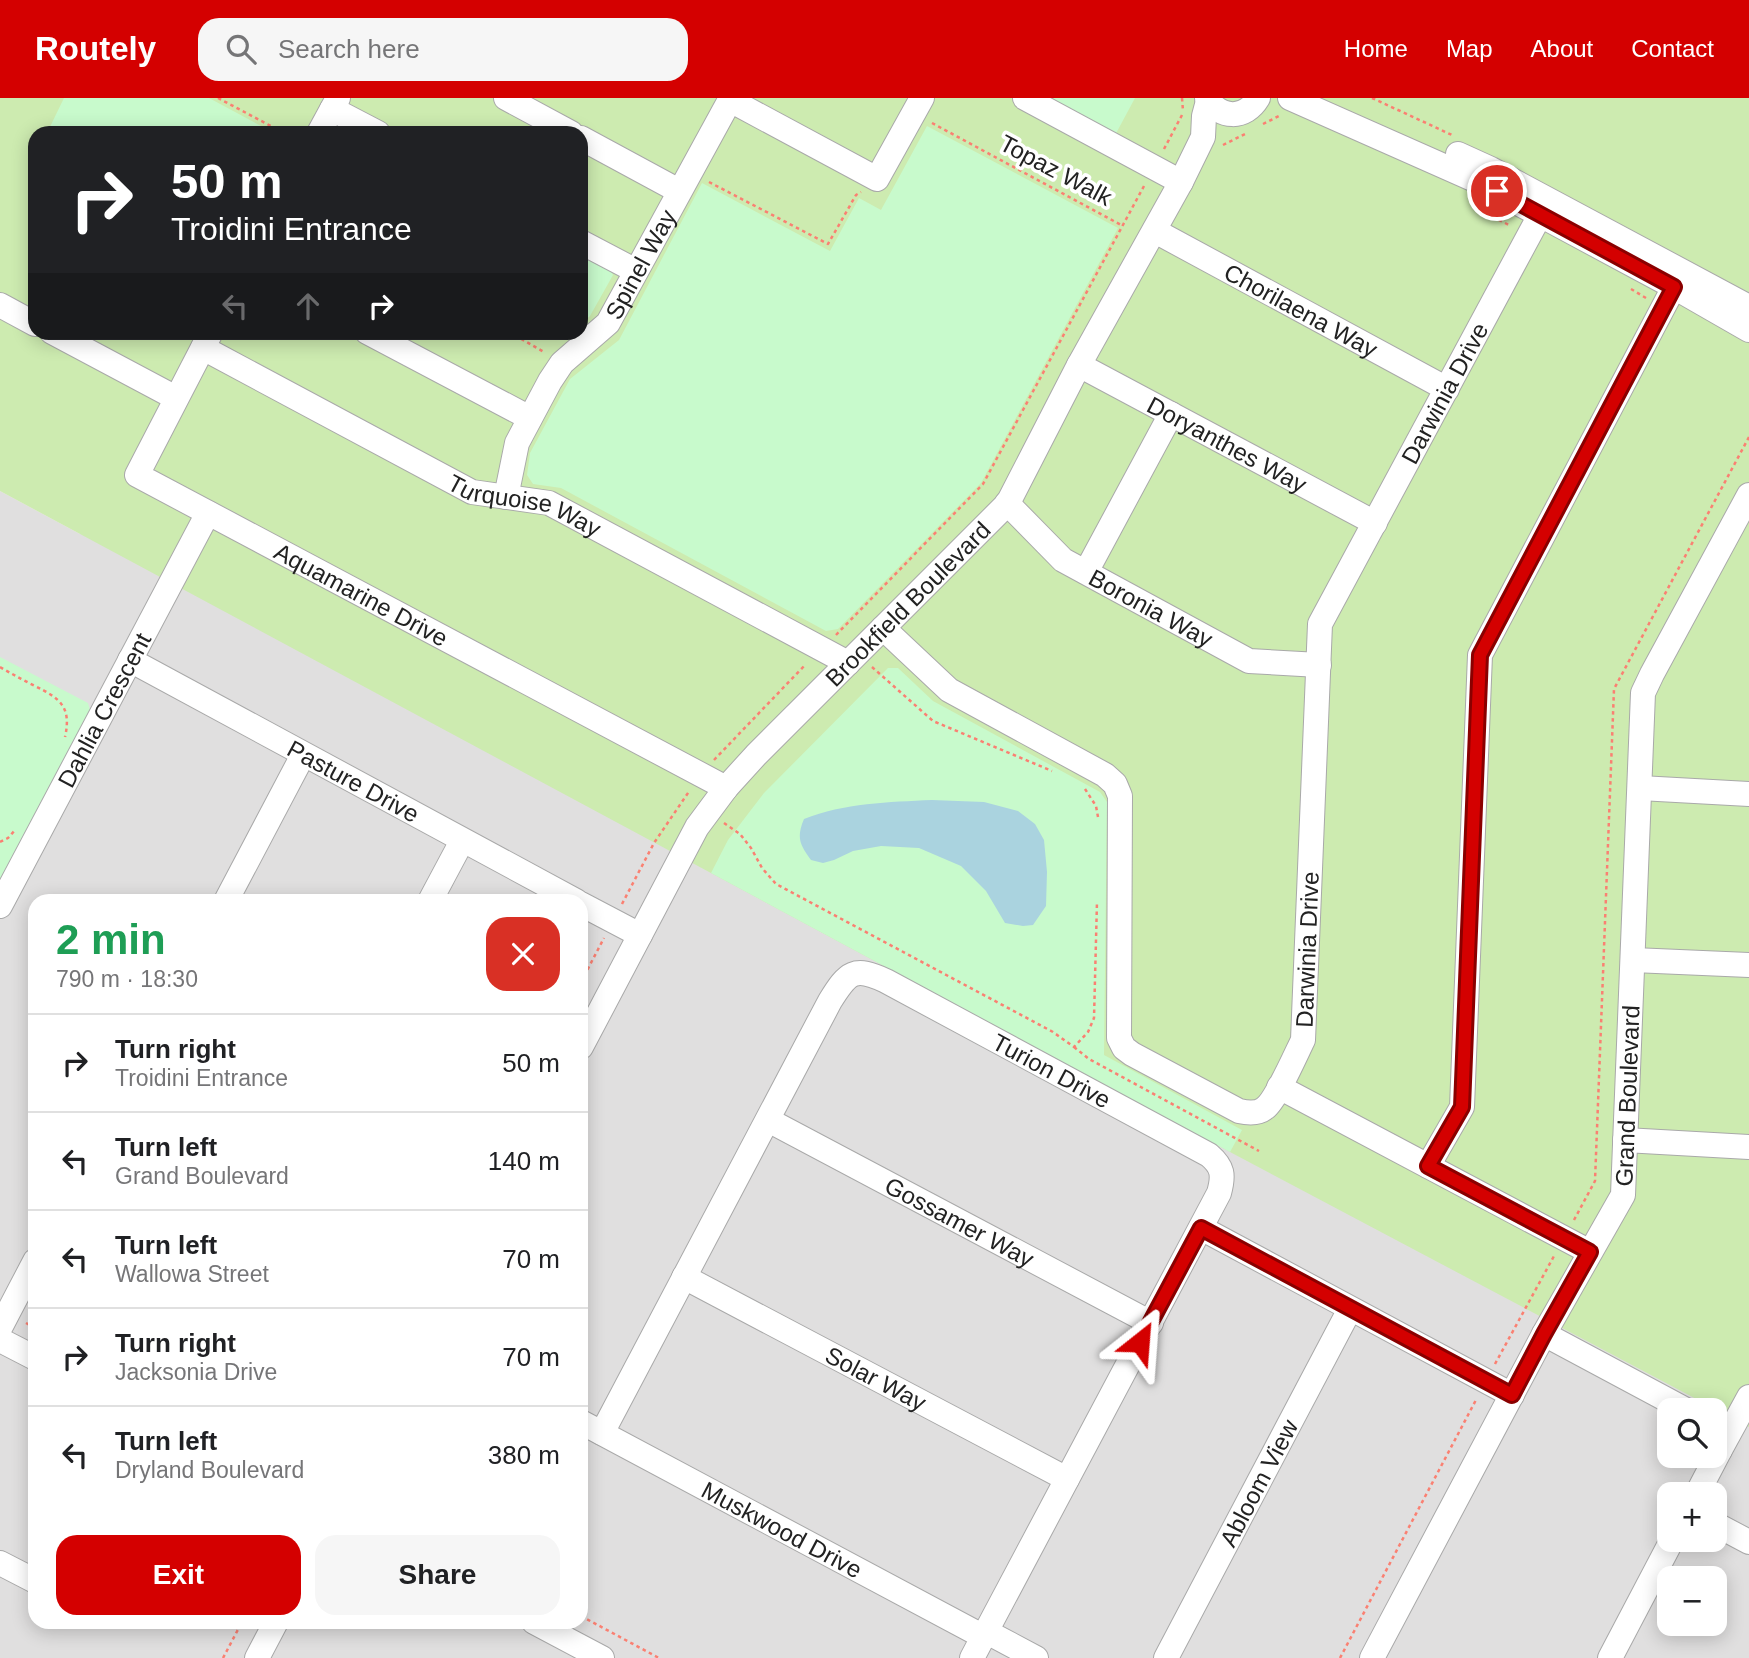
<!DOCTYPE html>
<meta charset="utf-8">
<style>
:root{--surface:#fff;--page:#f6f6f6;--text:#202124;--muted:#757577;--line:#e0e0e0;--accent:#d40000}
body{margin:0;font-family:Arial,sans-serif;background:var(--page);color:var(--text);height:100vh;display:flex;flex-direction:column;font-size:26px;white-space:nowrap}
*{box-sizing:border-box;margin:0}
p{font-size:23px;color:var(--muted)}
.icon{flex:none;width:38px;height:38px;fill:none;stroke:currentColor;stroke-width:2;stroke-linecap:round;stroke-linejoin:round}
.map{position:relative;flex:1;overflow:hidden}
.side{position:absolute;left:28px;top:796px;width:560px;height:735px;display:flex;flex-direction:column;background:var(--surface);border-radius:21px;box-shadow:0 4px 18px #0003}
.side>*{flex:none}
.banner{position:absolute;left:28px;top:28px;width:560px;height:214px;border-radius:21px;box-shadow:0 4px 18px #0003;background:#202124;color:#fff;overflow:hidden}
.tools{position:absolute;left:1657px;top:1300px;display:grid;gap:14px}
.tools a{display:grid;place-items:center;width:70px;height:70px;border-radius:14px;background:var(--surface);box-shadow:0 4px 18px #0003;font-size:35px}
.pin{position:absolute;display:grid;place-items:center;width:60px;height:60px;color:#fff;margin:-30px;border:4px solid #fff;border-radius:50%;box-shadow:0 2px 7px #0007}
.me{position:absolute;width:77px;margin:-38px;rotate:28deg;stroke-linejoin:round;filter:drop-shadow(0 0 5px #0008)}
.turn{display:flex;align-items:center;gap:24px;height:147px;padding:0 28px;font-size:32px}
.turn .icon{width:91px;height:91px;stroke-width:2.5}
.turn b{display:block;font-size:49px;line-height:60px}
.lanes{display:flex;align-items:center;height:66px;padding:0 28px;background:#0003;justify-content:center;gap:35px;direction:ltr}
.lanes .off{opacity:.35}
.round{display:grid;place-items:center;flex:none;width:74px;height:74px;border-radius:21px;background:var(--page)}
.headline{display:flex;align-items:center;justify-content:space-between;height:119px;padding:0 28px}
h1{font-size:42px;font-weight:700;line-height:52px;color:#1e9e55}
.button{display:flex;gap:14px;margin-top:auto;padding:14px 28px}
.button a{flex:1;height:80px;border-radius:21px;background:var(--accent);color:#fff;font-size:28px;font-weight:700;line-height:80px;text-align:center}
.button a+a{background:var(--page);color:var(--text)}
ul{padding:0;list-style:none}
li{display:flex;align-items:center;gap:21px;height:98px;padding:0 28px;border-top:2px solid var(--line)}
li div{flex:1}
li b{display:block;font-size:26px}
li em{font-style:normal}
header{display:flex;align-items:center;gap:42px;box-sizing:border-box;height:98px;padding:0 35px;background:var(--accent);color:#fff}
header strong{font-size:33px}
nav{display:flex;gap:38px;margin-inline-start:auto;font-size:24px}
.search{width:490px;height:63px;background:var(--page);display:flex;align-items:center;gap:18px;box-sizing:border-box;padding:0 24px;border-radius:21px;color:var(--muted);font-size:26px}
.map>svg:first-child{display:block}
.residential{fill:#e0dfdf;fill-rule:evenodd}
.grass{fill:#cdebb0;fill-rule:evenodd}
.park{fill:#c8facc}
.water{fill:#aad3df}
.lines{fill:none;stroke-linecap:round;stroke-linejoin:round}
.minor-casing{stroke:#a9a9a9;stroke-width:26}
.path{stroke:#fa8072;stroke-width:2.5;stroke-dasharray:3.5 3.5;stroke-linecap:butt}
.minor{stroke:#fff;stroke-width:24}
.route-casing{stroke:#8a0000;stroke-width:18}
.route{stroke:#d40000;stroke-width:12}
.labels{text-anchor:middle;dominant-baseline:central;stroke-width:7;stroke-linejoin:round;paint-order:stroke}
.street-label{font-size:24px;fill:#222;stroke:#fff}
</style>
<header>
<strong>Routely</strong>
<div class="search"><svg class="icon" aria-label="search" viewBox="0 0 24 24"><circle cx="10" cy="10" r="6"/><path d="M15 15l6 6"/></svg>Search here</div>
<nav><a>Home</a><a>Map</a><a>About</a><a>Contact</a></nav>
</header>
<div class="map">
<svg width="1749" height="1560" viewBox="0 0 1749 1560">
<rect width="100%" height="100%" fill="#f2efe9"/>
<path class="residential" d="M64,0H1380L1749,188V1560H0V393L80,436L0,225V129L35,234H581V35ZM35,803H581V1524H35ZM1670,1312H1715V1358H1670ZM1670,1396H1715V1442H1670ZM1670,1480H1715V1526H1670Z"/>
<path class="grass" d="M0,0H1749V1329L1230,1054L0,393ZM35,35H581V234H35Z"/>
<path class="park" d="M64,0H209L274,35H47Z
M1054,0H1135L1113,41L1050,7Z
M927,28L1118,130L981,385L838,531L826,533L561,390L533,386L527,377L530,355L570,281L619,242L702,85L830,153L859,100L881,112Z
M581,154L610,170L613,177L590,218L581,226Z
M0,559L88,605L91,615L0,785Z
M888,570H898L933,603L1100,694L1107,704L1104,957L1242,1032L1230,1054L711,775L728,742L764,695Z"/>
<path class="water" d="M932,702L984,704L1018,713L1035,726L1044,742L1047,774L1046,808L1033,827L1023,828L1005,825L986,793L961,768L919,750L881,748L853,753L834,762L823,765L811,762C800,747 796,740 804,721C844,705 889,704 932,702Z"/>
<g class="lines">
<g class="minor-casing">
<g id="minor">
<path d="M506,0L571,35"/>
<path d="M1025,0L1181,84"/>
<path d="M1207,0C1220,21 1245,22 1258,0"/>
<path d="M1290,0L1475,82L1674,189L1749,232"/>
<path d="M730,2L877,81L922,0"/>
<path d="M332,11L378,35"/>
<path d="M319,35L338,0"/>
<path d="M581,40L679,93"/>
<path d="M1458,56L1491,71L1749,209"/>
<path id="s1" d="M1155,133L1447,291"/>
<path d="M581,144L636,173"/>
<path d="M0,207L35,226"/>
<path d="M52,234L176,300"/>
<path id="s2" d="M211,234L137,377L726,690"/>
<path d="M367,234L530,320"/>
<path id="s3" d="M203,250L472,394L549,405L848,565"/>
<path id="s4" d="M1079,267L1375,425"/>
<path id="s5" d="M506,399L517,345L550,283L562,265L608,225L731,0"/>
<path id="s6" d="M1007,405L1063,462L1249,563L1319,567"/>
<path d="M1086,474L1171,316"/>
<path id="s7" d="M883,530L949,592L1105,677L1115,686L1120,698L1119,940L1124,950L1132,956L1239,1013C1248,1015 1258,1016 1265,1010C1276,1002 1296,956 1303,942L1320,526L1540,117"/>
<path id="s8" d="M130,562L576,803"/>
<path d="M1640,690L1749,696"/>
<path d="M226,803L303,657"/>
<path d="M430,803L462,743"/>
<path d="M581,806L640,837"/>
<path id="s9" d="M0,808L208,415"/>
<path d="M1633,862L1749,867"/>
<path id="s10" d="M581,949L697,729L726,690L756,657L1008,405L1079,267L1181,84L1203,39L1204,18L1208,3"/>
<path d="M1279,989L1590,1154"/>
<path id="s11" d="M768,1022L1151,1225"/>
<path d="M1625,1042L1749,1049"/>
<path d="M1428,1068L1462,1009L1480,557L1674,189"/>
<path d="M1201,1130L1512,1297"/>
<path id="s12" d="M684,1179L1067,1381"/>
<path d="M0,1230L35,1163"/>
<path d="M1544,1236L1686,1312"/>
<path d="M0,1242L35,1260"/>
<path id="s13" d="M581,1324L984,1539"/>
<path id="s14" d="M602,1335L830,903C848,874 854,868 886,883L1209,1057C1223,1069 1224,1077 1219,1095L972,1560"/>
<path d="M1720,1352L1749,1299"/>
<path d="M1697,1396L1720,1352L1719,1341L1715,1332"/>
<path d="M1715,1426L1749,1444"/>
<path d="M0,1465L35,1483"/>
<path d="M534,1524L602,1560"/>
<path d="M987,1534L1036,1560"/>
<path d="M257,1560L276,1524"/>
<path id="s15" d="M1166,1560L1350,1211"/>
<path id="s16" d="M1372,1560L1544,1236L1623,1097L1643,595L1652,576L1749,397"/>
<path d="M1610,1560L1672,1442"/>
</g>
</g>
<path class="path" d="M218,0L284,35
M1182,0L1183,13
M1372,0L1452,37
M932,25L1123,128
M1263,26L1279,18
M1223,47L1245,36
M1164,51L1182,17
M709,84L828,146L856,97L861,94
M1488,113L1497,121L1511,128
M1631,191L1646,200
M509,234L544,254
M836,537L983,386L1144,88
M0,569C12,576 23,582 35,588C59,600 72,608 65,639
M872,569L933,623L1052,673
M714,662L806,566
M1085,691L1096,708L1098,719
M724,725L740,736L751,750L762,770L776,786L1053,934L1074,949L1088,934L1094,920L1097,803
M0,744L8,740L16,731
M622,806L654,745L690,692
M581,884L604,840
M1074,949L1089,961L1259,1053
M1574,1122L1595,1083L1614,591L1749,339
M26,1225L35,1230
M1495,1266L1554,1158
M581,1518L659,1560
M223,1560L242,1524
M1340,1560L1477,1300"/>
<use href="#minor" class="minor"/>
</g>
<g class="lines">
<g class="route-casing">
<path id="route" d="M1140,1244L1201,1130L1512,1297L1544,1236L1590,1154L1428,1068L1462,1009L1480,557L1674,189L1497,93"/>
</g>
<use href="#route" class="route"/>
</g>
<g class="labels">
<g class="street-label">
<text transform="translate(1056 72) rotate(28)">Topaz Walk</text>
<text stroke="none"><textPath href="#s5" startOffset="275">Spinel Way</textPath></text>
<text stroke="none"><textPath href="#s1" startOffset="166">Chorilaena Way</textPath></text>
<text stroke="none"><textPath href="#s7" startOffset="1463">Darwinia Drive</textPath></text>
<text stroke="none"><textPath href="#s4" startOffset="168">Doryanthes Way</textPath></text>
<text stroke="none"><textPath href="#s3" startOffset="360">Turquoise Way</textPath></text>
<text stroke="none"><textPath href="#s2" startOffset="415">Aquamarine Drive</textPath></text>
<text stroke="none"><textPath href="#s10" startOffset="556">Brookfield Boulevard</textPath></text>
<text stroke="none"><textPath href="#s6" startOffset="180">Boronia Way</textPath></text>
<text stroke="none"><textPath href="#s9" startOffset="222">Dahlia Crescent</textPath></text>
<text stroke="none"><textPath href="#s8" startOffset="254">Pasture Drive</textPath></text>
<text stroke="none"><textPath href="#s7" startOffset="875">Darwinia Drive</textPath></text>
<text stroke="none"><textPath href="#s14" startOffset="747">Turion Drive</textPath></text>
<text stroke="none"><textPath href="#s16" startOffset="626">Grand Boulevard</textPath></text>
<text stroke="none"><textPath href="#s11" startOffset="217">Gossamer Way</textPath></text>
<text stroke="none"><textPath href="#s12" startOffset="217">Solar Way</textPath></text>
<text stroke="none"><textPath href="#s15" startOffset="198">Abloom View</textPath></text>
<text stroke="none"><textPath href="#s13" startOffset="228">Muskwood Drive</textPath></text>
</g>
</g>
</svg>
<div class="tools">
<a><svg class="icon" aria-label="search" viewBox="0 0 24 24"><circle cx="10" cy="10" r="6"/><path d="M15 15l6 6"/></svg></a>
<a>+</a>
<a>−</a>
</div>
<div class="pin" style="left:1497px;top:93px;background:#d93025"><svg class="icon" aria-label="arrive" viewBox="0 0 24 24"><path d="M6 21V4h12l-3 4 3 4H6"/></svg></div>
<svg class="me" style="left:1140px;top:1244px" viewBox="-20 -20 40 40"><path d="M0-17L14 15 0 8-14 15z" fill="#d40000" stroke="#fff" stroke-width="4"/></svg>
<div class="banner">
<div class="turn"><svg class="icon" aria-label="right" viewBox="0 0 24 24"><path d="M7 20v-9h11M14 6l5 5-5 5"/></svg><div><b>50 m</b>Troidini Entrance</div></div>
<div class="lanes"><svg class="icon off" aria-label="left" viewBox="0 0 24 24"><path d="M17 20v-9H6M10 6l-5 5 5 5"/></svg><svg class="icon off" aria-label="ahead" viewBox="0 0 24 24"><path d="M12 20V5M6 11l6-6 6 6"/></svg><svg class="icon" aria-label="right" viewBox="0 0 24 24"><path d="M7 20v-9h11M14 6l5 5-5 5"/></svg></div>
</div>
<section class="side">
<div class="headline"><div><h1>2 min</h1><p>790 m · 18:30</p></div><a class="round" style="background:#d93025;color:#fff"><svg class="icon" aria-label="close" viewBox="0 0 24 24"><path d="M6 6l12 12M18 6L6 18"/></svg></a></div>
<ul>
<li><svg class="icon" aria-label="right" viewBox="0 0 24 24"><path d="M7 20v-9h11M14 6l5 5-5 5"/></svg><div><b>Turn right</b><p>Troidini Entrance</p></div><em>50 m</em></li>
<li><svg class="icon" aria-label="left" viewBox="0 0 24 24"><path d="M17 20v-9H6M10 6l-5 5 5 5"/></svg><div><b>Turn left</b><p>Grand Boulevard</p></div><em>140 m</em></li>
<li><svg class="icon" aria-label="left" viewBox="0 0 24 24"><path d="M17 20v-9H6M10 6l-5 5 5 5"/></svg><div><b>Turn left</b><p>Wallowa Street</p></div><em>70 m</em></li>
<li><svg class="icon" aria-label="right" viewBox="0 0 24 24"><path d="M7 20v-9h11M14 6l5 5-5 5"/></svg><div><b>Turn right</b><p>Jacksonia Drive</p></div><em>70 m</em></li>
<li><svg class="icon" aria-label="left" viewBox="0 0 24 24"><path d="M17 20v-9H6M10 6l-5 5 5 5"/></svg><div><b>Turn left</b><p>Dryland Boulevard</p></div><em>380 m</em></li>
</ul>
<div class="button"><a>Exit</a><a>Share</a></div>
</section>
</div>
